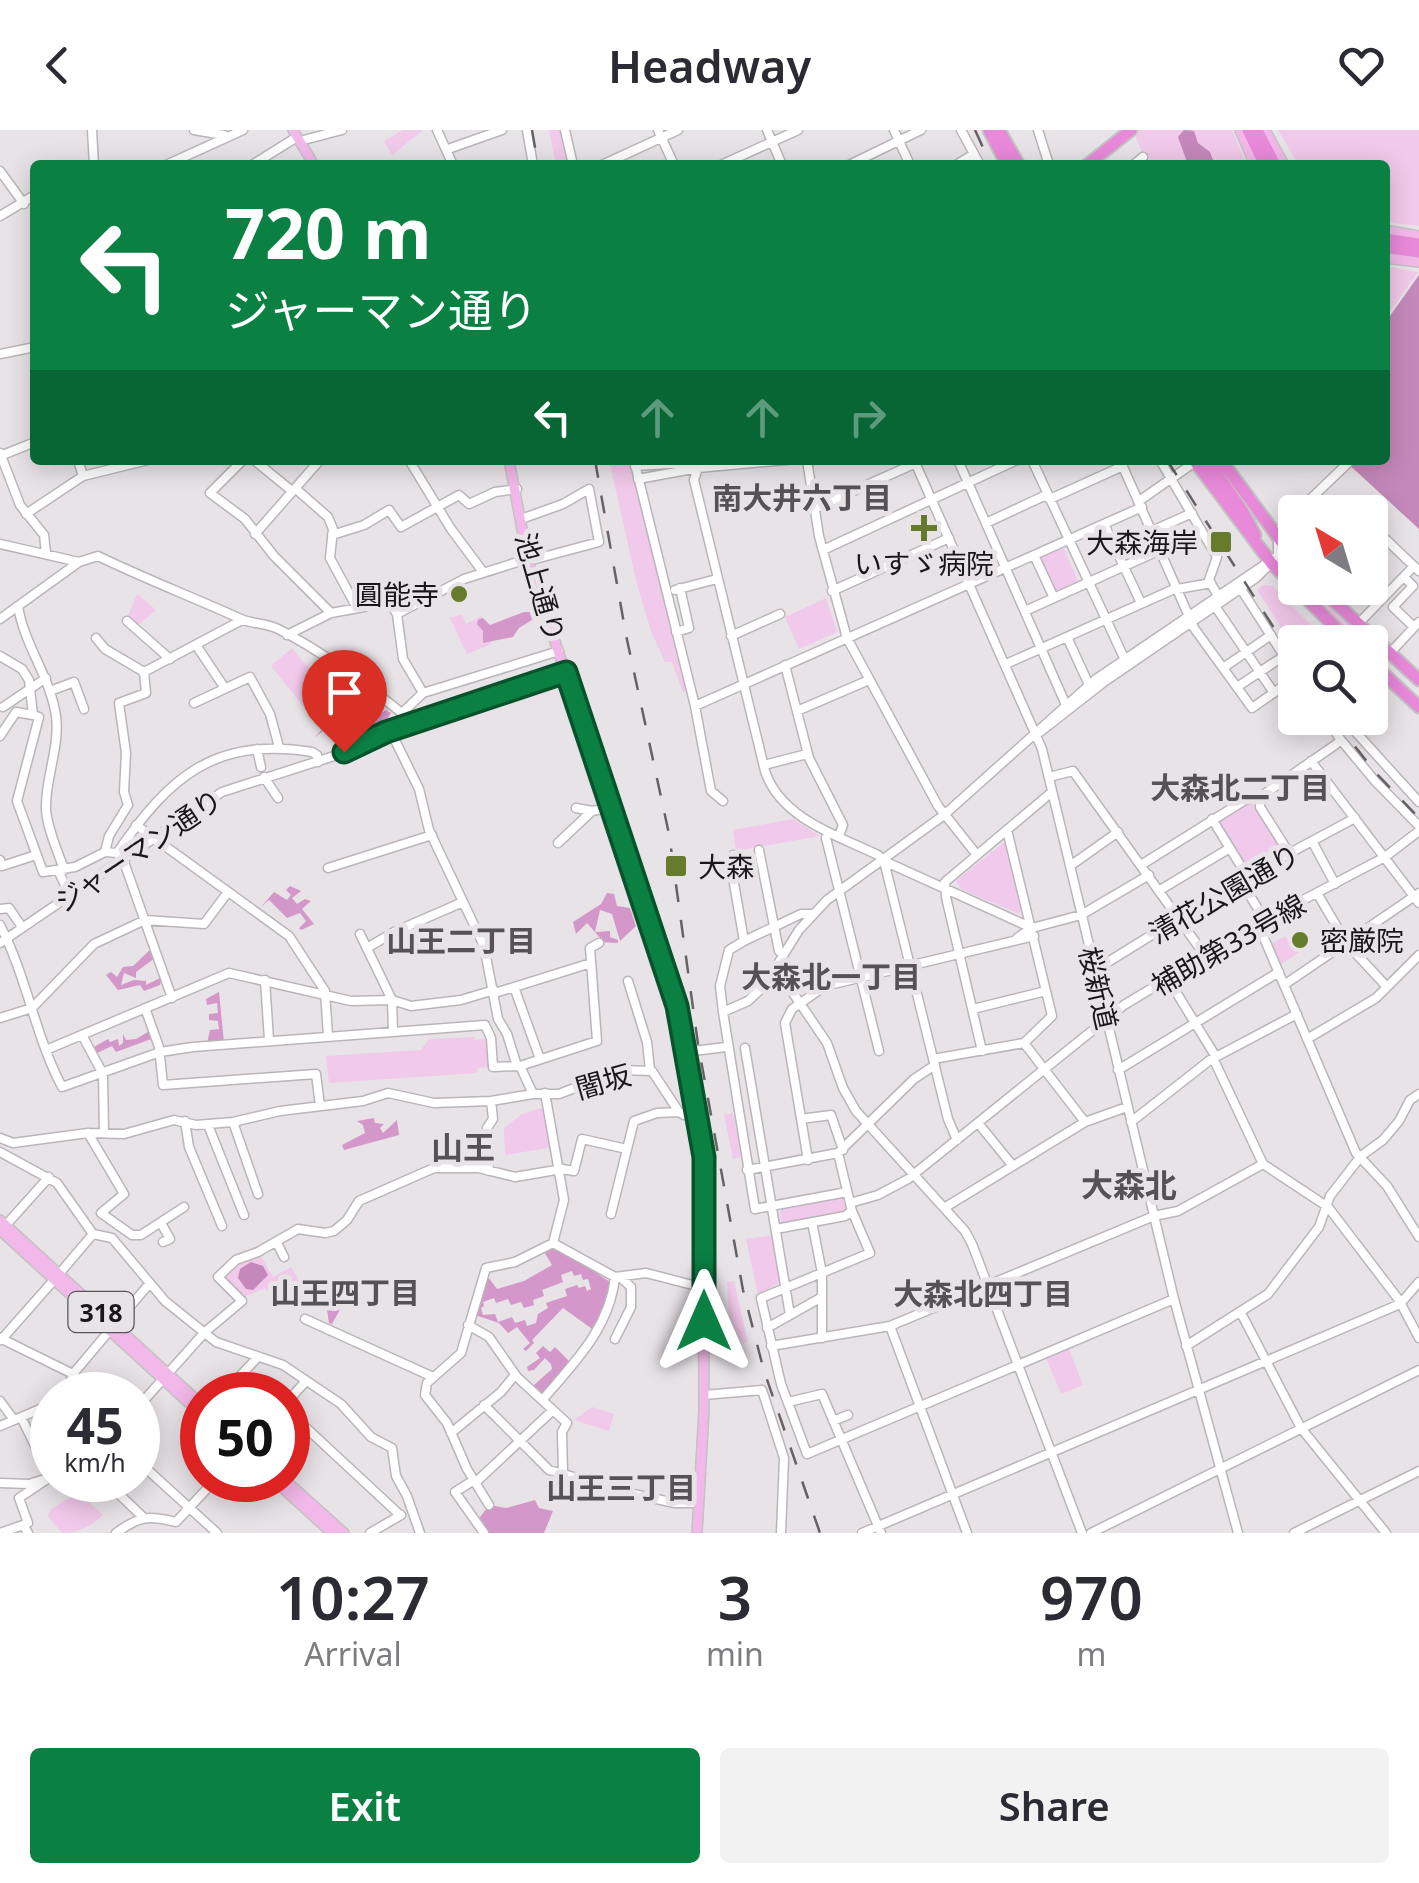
<!DOCTYPE html>
<meta charset="utf-8">
<style>
:root{--surface:#fff;--page:#f2f2f3;--text:#2b2b33;--muted:#7c7c81;--accent:#0b8043}
body{margin:0;font-family:"Noto Sans","Noto Sans JP",sans-serif;background:var(--page);color:var(--text);height:100vh;display:flex;flex-direction:column;font-size:38px;white-space:nowrap}
*{box-sizing:border-box;margin:0}
p{font-size:32px;color:var(--muted)}
.icon{flex:none;width:55px;height:55px;fill:none;stroke:currentColor;stroke-width:2;stroke-linecap:round;stroke-linejoin:round}
.map{position:relative;height:1403px;overflow:hidden}
.details{display:flex;flex-direction:column;background:var(--surface);flex:1}
.details>*{flex:none}
.top-card{position:absolute;left:30px;top:30px;width:1360px;height:305px;border-radius:10px;box-shadow:0 5px 25px #0003;background:#0b8043;color:#fff;overflow:hidden}
.needle{width:65px;rotate:322deg}
.controls{position:absolute;left:1278px;top:365px;display:grid;gap:20px}
.controls a{display:grid;place-items:center;width:110px;height:110px;border-radius:10px;background:var(--surface);box-shadow:0 5px 25px #0003;font-size:50px}
.speed{position:absolute;left:30px;top:1242px;display:flex;gap:20px;font-size:50px;font-weight:700;text-align:center}
.speed>*{display:grid;place-content:center;width:130px;height:130px;border-radius:50%;background:var(--surface);box-shadow:0 5px 25px #0003;line-height:1}
.speed small{font-size:25px;font-weight:400}
.speed .limit{border:15px solid #d22;background:#fff;color:#111}
.pin{position:absolute;display:grid;place-items:center;width:85px;height:85px;color:#fff;margin:-102px -42px;border-radius:50% 50% 50% 0;rotate:-45deg;box-shadow:0 0 10px #0007}
.pin .icon{rotate:45deg}
.me{position:absolute;width:110px;margin:-55px;rotate:0deg;stroke-linejoin:round;filter:drop-shadow(0 0 8px #0008)}
.turn{display:flex;align-items:center;gap:35px;height:210px;padding:0 30px;font-size:45px}
.turn .icon{width:130px;height:130px;stroke-width:2.5}
.turn b{display:block;font-size:70px;line-height:85px}
.lanes{display:flex;align-items:center;height:95px;padding:0 30px;background:#0003;justify-content:center;gap:50px;direction:ltr}
.lanes .off{opacity:.35}
.eta{display:flex;justify-content:space-evenly;align-items:center;height:170px;text-align:center}
.eta b{font-size:60px;font-weight:600;line-height:70px}
.primary-button{display:flex;gap:20px;margin-top:auto;padding:20px 30px}
.primary-button a{flex:1;height:115px;border-radius:10px;background:var(--accent);color:#fff;font-size:40px;font-weight:600;line-height:115px;text-align:center}
.primary-button a+a{background:var(--page);color:var(--text)}
header{display:flex;justify-content:space-between;align-items:center;height:130px;padding:0 30px;background:var(--surface);font-size:45px;font-weight:600}
.map>svg:first-child{display:block}
.green{fill:#f1c9ea}
.forest{fill:#d497ca;fill-rule:evenodd}
.water{fill:#c489ba}
.lines{fill:none;stroke-linecap:round;stroke-linejoin:round}
.minor-casing{stroke:#bab5b9;stroke-width:11}
.major-casing{stroke:#c3c3c3;stroke-width:12}
.highway-casing{stroke:#c3c3c3;stroke-width:15}
.minor{stroke:#fff;stroke-width:8}
.major{stroke:#f2b8e9;stroke-width:9}
.highway{stroke:#e989da;stroke-width:11}
.rail{stroke:#656265;stroke-width:2.5;stroke-dasharray:18 18;stroke-linecap:butt}
.route-casing{stroke:#07532c;stroke-width:25}
.route{stroke:#0b8043;stroke-width:18}
.poi-dot{fill:#667c2c;stroke:#e8e3e7;stroke-width:4}
.labels{text-anchor:middle;dominant-baseline:central;stroke-width:10;stroke-linejoin:round;paint-order:stroke}
.shield{fill:#e8e3e7;stroke:#575457;stroke-width:2.5}
.shield-label{font-size:25px;font-weight:bold;fill:#191719}
.poi-label{font-size:28px;fill:#191719;stroke:#e8e3e7;text-anchor:end}
.street-label{font-size:28px;fill:#191719;stroke:#e8e3e7}
.neighbourhood-label{font-size:30px;font-weight:bold;fill:#565155;stroke:#e8e3e7}
.quarter-label{font-size:32px;font-weight:bold;fill:#565155;stroke:#e8e3e7}
</style>
<header><svg class="icon" aria-label="back" viewBox="0 0 24 24"><path d="M15 5l-7 7 7 7"/></svg>Headway<svg class="icon" aria-label="heart" viewBox="0 0 24 24"><path d="M12 20l-8-8c-3-5 5-10 8-4 3-6 11-1 8 4z"/></svg></header>
<div class="map">
<svg width="1419" height="1403" viewBox="0 0 1419 1403">
<rect width="100%" height="100%" fill="#e8e3e7"/>
<path class="green" d="M403,0H423L392,25L384,11Z
M549,0H563L571,35H556Z
M1133,0H1232L1247,35H1147Z
M1278,0H1419V96L1385,92V35H1299Z
M1385,136L1418,142L1385,189Z
M609,330H631L688,561L683,562L672,532H665L651,501L637,454Z
M1063,417L1079,453L1056,462L1040,427Z
M1263,455L1272,456L1323,507L1316,512H1295V519L1257,460Z
M1304,458H1313L1369,512H1361Z
M137,464L156,480L136,497L127,488Z
M826,468L837,502L799,519L785,487Z
M462,484L466,494L482,486L492,514L467,524L450,488Z
M292,518L327,560L304,577L271,536Z
M1246,673H1253L1284,722L1247,742L1217,691Z
M793,689L820,706L736,721L733,700Z
M1003,713L1006,714L1022,777L1019,784L961,759L956,751Z
M1285,806L1293,819L1301,815L1304,819L1280,835L1270,815Z
M474,907L475,910L489,908V937L478,938L477,943L329,953L326,926L421,920L429,909Z
M545,977L554,1017L505,1025L504,998L522,984Z
M733,983L741,1027L733,1029L724,985Z
M840,1068L843,1069L846,1080L843,1084L781,1094L780,1076Z
M774,1105L782,1151L758,1165L746,1109Z
M259,1123L273,1147L291,1137L308,1164L279,1177L265,1158L243,1168L218,1147L237,1133Z
M734,1151L748,1212L742,1214L729,1187L727,1152Z
M1069,1219L1083,1255L1061,1264L1046,1228Z
M592,1277L614,1284L609,1301L574,1290Z
M78,1362L103,1385C92,1396 77,1403 62,1403L48,1386L50,1380Z"/>
<path class="forest" d="M524,482H531L535,488L519,498L513,507L483,513V501L477,494L478,490L483,488L490,495Z
M364,566L369,570L354,586L356,589L362,584L370,591L386,580L391,583L388,588L361,602L341,586L314,608L339,582Z
M290,756L301,761L292,768L297,774L305,769L311,771L302,779L314,794L301,800L299,798L306,791L300,783L287,788L269,770L261,777L274,762L287,770L291,765L286,760Z
M607,763L614,764L617,776L630,778L636,796L620,811L612,784L600,780L595,802L610,801V807L618,810V813L599,812L601,809L587,793L576,804L573,792L601,774Z
M151,819L155,828L136,842V848L124,843L121,855L134,850L146,851V855L162,847L160,855L144,861L140,855L118,860L106,845L111,842L117,847L123,837L133,836Z
M219,862L224,913H207L210,900L219,899L218,891L209,890V884L218,883L217,873L207,875L206,869Z
M151,900L154,908L116,922L112,916L95,924L92,918L108,909L110,912L118,909L119,916L123,913V904L126,910L136,909Z
M374,988L375,993L384,994L380,998L383,1003L397,990L399,1005L344,1020L342,1015L365,1003L363,995L357,991Z
M554,1115L613,1154L595,1201L563,1178L532,1210L534,1213L526,1221L523,1219L530,1213L517,1197L508,1203L499,1193L475,1185L488,1147L497,1159L524,1151L552,1135L543,1120ZM572,1141L574,1146L581,1144L583,1150L588,1149L591,1159L587,1161L585,1156L579,1158L577,1155L565,1159L567,1166L546,1173L548,1178L538,1184L536,1193L527,1196L525,1190L515,1193L512,1187L498,1192L495,1184L483,1185L481,1178L484,1176L483,1172L494,1168L496,1173L508,1169L511,1175L521,1172L524,1178L534,1175L533,1170L544,1166L542,1160L563,1152L561,1145Z
M350,1155L358,1164L351,1174L344,1172L332,1194L329,1193L327,1180H317Z
M543,1216L550,1222L555,1217L571,1233L538,1269L527,1256L534,1255L552,1239L551,1234L545,1228L534,1240L528,1241L527,1237L540,1228L536,1223Z
M535,1370L539,1378L553,1381L544,1403H487L477,1391L489,1375L506,1378Z"/>
<path class="water" d="M1184,0L1194,1L1198,13L1210,22L1215,35H1188L1178,7Z
M1419,145V399L1344,330H1385V193Z
M251,1132L263,1136L268,1145L253,1160L246,1159L238,1148L240,1139Z"/>
<g class="lines">
<g class="minor-casing">
<path id="minor" d="M92,0L94,35
M194,0L224,5
M437,0L453,35
M527,0L533,35
M565,0L573,35
M658,0L674,35
M767,0L782,35
M894,0L910,35
M961,0L980,35
M1038,0L1049,35
M300,11L342,0
M448,19L502,0
M166,35L243,0
M252,35L297,7
M602,35L678,0
M721,35L798,0
M849,35L921,0
M956,35L974,24
M1133,35L1143,27
M0,41L24,74
M0,86L35,65
M0,224L35,217
M0,323L20,375L44,405L46,423
M0,326L35,312
M78,330L83,346
M243,330L210,363L245,389L274,426L331,483
M254,330L292,361
M409,330L451,399L483,442
M634,330L695,576L711,661L723,671
M807,330L819,406L847,508L938,676L977,725
M914,330L1042,619L1174,1169L1238,1403
M958,330L1066,575
M1032,330L1125,530
M1120,330L1194,498L1252,578L1295,548
M1160,330L1217,427L1209,450L1218,466
M635,336L687,333L698,338
M698,338L694,350L765,641C780,688 838,706 878,725L884,731L1032,798
M638,349L698,338L787,330
M296,359L328,387L333,399L330,428L357,478
M1139,371L1195,332
M816,378L916,333
M1297,382L1347,334
M26,384L83,346L148,330
M521,389L563,374L589,359L599,412L528,431
M986,393L1044,366L1050,369L1123,336
M1104,394L1141,473
M1152,401L1192,383
M1370,401L1376,400L1419,441
M255,404L320,330
M1275,404L1295,385
M332,405L364,395L389,380L401,397L459,365L469,374L495,362L517,359
M0,414L79,432L98,426C145,449 193,467 241,489C252,494 266,493 278,499C321,520 375,561 413,592
M823,420L1017,330
M1034,425L1054,468
M1404,447L1413,456L1393,477L1414,497
M1241,459L1295,543
M675,460L717,449
M832,461L949,408
M18,476C24,515 50,546 56,586C60,618 45,648 46,679C47,699 58,721 64,740
M1215,476L1274,563
M1025,481L1160,420
M397,484L464,449L527,429
M0,489L79,432
M127,491L170,529
M1358,494L1414,436
M676,502L689,498L680,458
M287,505L331,483L364,477L386,467L397,484L403,529L423,563L402,583
M731,506L780,484
M1067,507L1089,555
M96,508L105,519L144,542
M196,515L224,557
M1390,523L1419,492
M0,526L22,539L29,550L33,585L39,587L17,671L43,742L75,737L105,722L117,723L124,732L172,868
M1006,534L1172,460L1211,453
M785,535L809,628L843,695L839,706
M1223,538L1271,505
M144,542L242,490
M1237,557L1284,526
M1370,558L1382,543
M50,561L74,552L84,579
M423,563L559,521
M194,573L250,547L270,584L279,617
M695,576L1142,377
M3,577L46,548
M797,581L869,550
M1343,588L1419,672
M390,600L419,659L429,700L484,816L498,889L507,904L517,936
M1040,602L1104,552L1256,448L1278,426V409
M0,606L16,582L33,585
M1341,610L1375,651L1419,696
M257,619L261,637
M1311,631L1419,773
M764,635L807,624
M264,647L278,668
M1049,647L1073,641L1206,827
M1260,667V677L1289,723
M576,678L592,681L613,677
M1212,689L1247,746
M136,695L289,806L325,861L328,906
M826,708L879,921
M1312,711L1335,754
M558,713L592,681
M759,720L779,821L783,824
M105,722L109,706L128,675L124,662L126,623L119,573L146,563L144,542
M117,723C169,647 215,606 312,622L317,625L318,632
M733,725L730,730L744,811L729,820L720,856L723,882L755,1079L847,1062
M0,730L2,736L36,725
M884,731L948,989L957,1010
M1141,735L1245,670L1260,667L1335,615L1341,610L1325,588
M1070,736L1118,702
M328,738L432,705
M58,740L70,766
M1240,750L1265,790
M1160,760L1230,718
M1317,763L1347,814L1387,857
M0,779L9,778L22,797
M1258,794L1356,1023L1387,1056L1419,1107
M0,795C27,847 35,906 62,957L160,922L193,917L485,895L491,908L493,937L520,936L597,911L590,818L599,813
M360,804L392,870L393,901
M1017,808L1032,798L1081,785L1149,745
M744,811L801,784H813
M0,813L222,662L337,625L390,600L567,542
M367,818L394,802L463,772
M776,838L827,913L843,958L856,981L965,1101L972,1114L1082,1403
M1095,840L1247,746L1355,688
M1168,849L1216,927
M265,850L269,910
M628,851L647,912L650,940
M1284,855L1419,763
M514,857L540,929
M495,863L591,833
M145,878L159,917L163,955L316,944L320,976
M973,879L1046,861
M723,882L748,871L764,856L799,800L827,770L944,685L1096,549L1270,431L1278,426L1292,427
M0,888L32,878L94,814L145,790L204,794L228,762
M82,905L103,944L104,1003
M1307,909L1376,868L1419,825
M1024,913L1085,992
M745,918L790,1185
M46,920L229,843L351,871L392,870L411,876L461,870L494,860
M982,921L946,767L945,752L1052,662
M685,922L726,917
M1213,928L1263,1034L1328,1077L1399,1170L1419,1208
M933,929L1024,913L1052,886L1007,700
M520,936L533,964
M1118,940L1279,842
M801,989L831,985L843,1020
M185,991L189,1017L222,1096
M233,992L258,1064
M1131,992L1210,930L1297,884
M978,993L1013,1036
M208,995L244,1085
M88,1003L124,1064L101,1083L132,1105H141L184,1077
M0,1008L13,1013L88,1003L124,1004L174,990L196,995L233,992L280,981L363,971L388,963L434,973L491,971L533,964H559L621,940L652,941L679,982L684,985L696,984
M0,1022L57,1053L93,1104L112,1108L165,1171L216,1212L283,1235L341,1274L371,1307L392,1318L396,1346L407,1366L420,1403
M838,1023L852,1081L870,1123L761,1168L781,1254L807,1324L1174,1169
M808,1030L785,893L792,879L825,856L1034,806
M747,1040L838,1023L914,949L935,935
M489,1041L487,998L493,989L491,971
M850,1073L878,1065L908,1049L1124,875L1265,790L1385,727L1419,701
M944,1078L1085,992L1127,977
M611,1084L634,991L657,983L679,982
M812,1092L822,1143V1208
M161,1093L170,1109L163,1112
M6,1095L49,1047
M776,1099L845,1086L852,1081
M277,1113L284,1127
M553,1113L615,1147L646,1143L704,1158
M59,1144L93,1104
M1241,1183L1301,1298L1386,1403
M305,1189L433,1247
M115,1194L150,1153
M468,1195L489,1207L517,1247L567,1293L562,1302L563,1344
M890,1196L967,1403
M767,1198L822,1167
M0,1208L73,1244L86,1265
M615,1209L631,1177V1157L620,1147
M1,1210L54,1150
M771,1216L890,1196L1154,1086L1178,1081L1263,1034
M1186,1216L1268,1164L1319,1097L1330,1066L1361,1026L1383,1010L1399,991L1410,970L1419,964
M66,1265L73,1244L110,1200
M222,1265L258,1227
M704,1265L762,1260L784,1328L781,1403
M544,1268C575,1232 610,1197 615,1147
M0,1271L14,1290
M288,1271L305,1252
M788,1272L822,1264L881,1403
M484,1275L549,1340L638,1365L675,1373H698
M138,1277L205,1202L242,1171L218,1147L236,1130L258,1122L298,1099L325,1103L334,1101L347,1090L359,1071L434,1038H479L515,1047L562,1039L574,1041L582,1009L627,1019
M288,1281L400,1385
M21,1287L46,1338
M833,1291L848,1285
M0,1296L52,1274
M451,1303L501,1262L515,1245
M138,1331L217,1403
M104,1350L144,1388
M474,1350L455,1362L484,1403
M476,1352L552,1281
M0,1353L29,1354L45,1349
M489,1375L467,1339L447,1293L425,1265L427,1253L461,1223L486,1138L515,1132L553,1113L564,1070L545,963
M23,1395L28,1393L19,1368L52,1346
M0,1403L23,1395L28,1403
M116,1403C140,1386 147,1385 176,1392L215,1350
M370,1403L401,1385
M862,1403L1400,1174L1419,1152
M1091,1403L1419,1240
M1294,1403L1419,1341"/>
</g>
<g class="major-casing">
<path id="major" d="M293,0L314,35
M1240,0L1255,35
M1265,0L1284,35
M1385,100L1419,106
M1385,128L1419,132
M509,330L528,431L677,876L703,1022L704,1280L697,1403
M0,1090L202,1275
M0,1100L202,1285
M274,1350L332,1403
M285,1350L344,1403"/>
</g>
<g class="highway-casing">
<path id="highway" d="M989,0L1007,35
M999,0L1019,35
M1248,0L1265,35
M1257,0L1275,35
M1087,35L1131,0
M1385,109L1419,114
M1385,117L1419,122
M1194,330L1272,434L1350,512
M1208,330L1243,382L1255,405
M1221,330L1295,430
M1320,458L1419,550
M1370,531L1419,577"/>
</g>
<use href="#minor" class="minor"/>
<use href="#major" class="major"/>
<use href="#highway" class="highway"/>
<path class="rail" d="M532,0L538,35
M975,0L991,35
M595,330L626,505L669,704L698,914L743,1160L764,1241L820,1403
M1167,330L1295,531
M1333,588L1375,642L1419,688"/>
</g>
<g class="lines">
<g class="route-casing">
<path id="route" d="M344,622L386,602L566,542L677,876L704,1027V1191"/>
</g>
<use href="#route" class="route"/>
</g>
<g class="poi-dot">
<path d="M919 383h10v10h10v10h-10v10h-10v-10h-10v-10h10z"/>
<rect x="1209" y="400" width="24" height="24" rx="5"/>
<circle cx="459" cy="464" r="10"/>
<rect x="664" y="724" width="24" height="24" rx="5"/>
<circle cx="1300" cy="810" r="10"/>
</g>
<g class="labels">
<rect class="shield" x="68.5" y="1162" width="65" height="40" rx="8"/>
<g class="shield-label">
<text x="101" y="1182">318</text>
</g>
<g class="poi-label">
<text x="1198" y="412">大森海岸</text>
<text x="924" y="433" text-anchor="middle">いすゞ病院</text>
<text x="439" y="464">圓能寺</text>
<text x="698" y="736" text-anchor="start">大森</text>
<text x="1320" y="810" text-anchor="start">密厳院</text>
</g>
<g class="street-label">
<text transform="translate(541 457) rotate(74)">池上通り</text>
<text transform="translate(138 720) rotate(-34)">ジャーマン通り</text>
<text transform="translate(1224 763) rotate(-30)">清花公園通り</text>
<text transform="translate(1228 814) rotate(-30)">補助第33号線</text>
<text transform="translate(1099 858) rotate(77)">桜新道</text>
<text transform="translate(603 951) rotate(-16)">闇坂</text>
</g>
<g class="neighbourhood-label">
<text x="802" y="367">南大井六丁目</text>
<text x="1240" y="657">大森北二丁目</text>
<text x="461" y="810">山王二丁目</text>
<text x="831" y="846">大森北一丁目</text>
<text x="345" y="1162">山王四丁目</text>
<text x="983" y="1163">大森北四丁目</text>
<text x="621" y="1357">山王三丁目</text>
</g>
<g class="quarter-label">
<text x="463" y="1016">山王</text>
<text x="1129" y="1054">大森北</text>
</g>
</g>
</svg>
<div class="controls">
<a><svg class="needle" viewBox="-14 -14 28 28"><path d="M0-13l5 13h-10z" fill="#e53935"/><path d="M0 13l5-13h-10z" fill="#7c7c81"/></svg></a>
<a><svg class="icon" aria-label="search" viewBox="0 0 24 24"><circle cx="10" cy="10" r="6"/><path d="M15 15l6 6"/></svg></a>
</div>
<div class="speed"><div>45<small>km/h</small></div><div class="limit">50</div></div>
<div class="pin" style="left:344px;top:622px;background:#d93025"><svg class="icon" aria-label="arrive" viewBox="0 0 24 24"><path d="M6 21V4h12l-3 4 3 4H6"/></svg></div>
<svg class="me" style="left:704px;top:1191px" viewBox="-20 -20 40 40"><path d="M0-17L14 15 0 8-14 15z" fill="#0b8043" stroke="#fff" stroke-width="4"/></svg>
<div class="top-card">
<div class="turn"><svg class="icon" aria-label="left" viewBox="0 0 24 24"><path d="M17 20v-9H6M10 6l-5 5 5 5"/></svg><div><b>720 m</b>ジャーマン通り</div></div>
<div class="lanes"><svg class="icon" aria-label="left" viewBox="0 0 24 24"><path d="M17 20v-9H6M10 6l-5 5 5 5"/></svg><svg class="icon off" aria-label="ahead" viewBox="0 0 24 24"><path d="M12 20V5M6 11l6-6 6 6"/></svg><svg class="icon off" aria-label="ahead" viewBox="0 0 24 24"><path d="M12 20V5M6 11l6-6 6 6"/></svg><svg class="icon off" aria-label="right" viewBox="0 0 24 24"><path d="M7 20v-9h11M14 6l5 5-5 5"/></svg></div>
</div>
</div>
<section class="details">
<div class="eta">
<div><b>10:27</b><p>Arrival</p></div>
<div><b>3</b><p>min</p></div>
<div><b>970</b><p>m</p></div>
</div>
<div class="primary-button"><a>Exit</a><a>Share</a></div>
</section>
